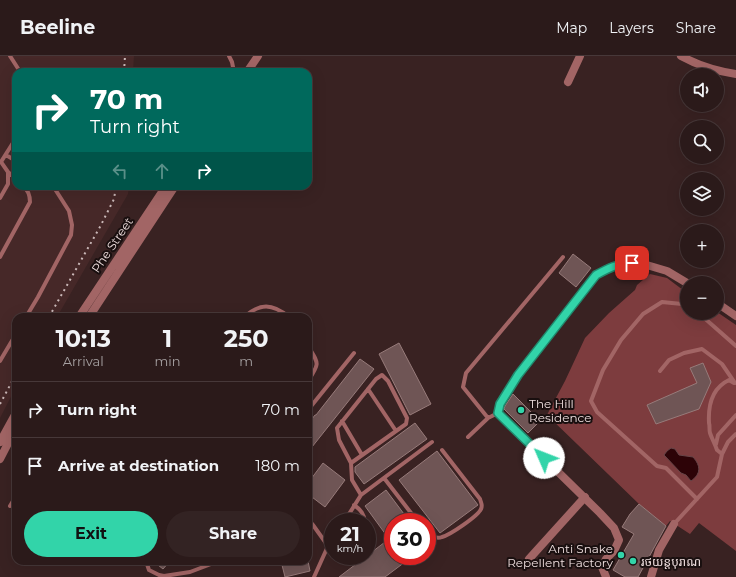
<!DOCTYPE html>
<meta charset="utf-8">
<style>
:root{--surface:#2b1a1a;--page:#332323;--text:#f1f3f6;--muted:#a6a1a2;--line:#473839;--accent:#32d4a9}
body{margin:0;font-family:Montserrat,"Noto Sans Khmer",sans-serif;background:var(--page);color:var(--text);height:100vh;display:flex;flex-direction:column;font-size:15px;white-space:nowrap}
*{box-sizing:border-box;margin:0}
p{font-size:13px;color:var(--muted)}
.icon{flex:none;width:22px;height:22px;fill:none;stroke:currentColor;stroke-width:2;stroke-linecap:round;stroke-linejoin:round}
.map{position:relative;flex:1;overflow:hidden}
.sheet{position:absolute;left:12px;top:257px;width:300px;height:252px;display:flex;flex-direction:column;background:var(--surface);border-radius:12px;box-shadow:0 4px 16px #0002,0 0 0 1px var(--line)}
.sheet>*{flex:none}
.banner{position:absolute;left:12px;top:12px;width:300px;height:122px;border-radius:12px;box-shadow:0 4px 16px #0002,0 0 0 1px var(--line);background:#00695c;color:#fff;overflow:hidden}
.controls{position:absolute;left:680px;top:12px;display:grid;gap:8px}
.controls a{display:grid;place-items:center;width:44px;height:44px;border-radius:50%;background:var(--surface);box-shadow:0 4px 16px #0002,0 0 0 1px var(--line);font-size:20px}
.speed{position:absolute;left:324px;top:457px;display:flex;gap:8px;font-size:20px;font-weight:700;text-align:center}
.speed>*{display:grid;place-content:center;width:52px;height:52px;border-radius:50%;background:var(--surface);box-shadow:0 4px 16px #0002,0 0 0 1px var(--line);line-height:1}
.speed small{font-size:10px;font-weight:400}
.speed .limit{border:6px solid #d22;background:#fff;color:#111}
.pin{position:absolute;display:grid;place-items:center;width:34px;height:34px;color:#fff;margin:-17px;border-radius:8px;box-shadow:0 2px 6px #0006}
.me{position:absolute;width:44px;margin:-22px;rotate:314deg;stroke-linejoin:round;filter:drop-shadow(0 0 3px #0008)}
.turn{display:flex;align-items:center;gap:14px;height:84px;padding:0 12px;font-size:18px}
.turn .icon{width:52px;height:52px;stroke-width:2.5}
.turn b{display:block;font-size:28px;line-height:34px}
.lanes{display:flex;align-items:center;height:38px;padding:0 12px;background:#0003;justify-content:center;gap:20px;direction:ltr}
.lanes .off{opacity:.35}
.eta{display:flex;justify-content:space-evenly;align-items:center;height:68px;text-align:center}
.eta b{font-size:24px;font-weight:700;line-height:28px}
.action{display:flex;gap:8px;margin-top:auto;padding:8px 12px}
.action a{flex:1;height:46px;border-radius:24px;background:var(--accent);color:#111;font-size:16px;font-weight:700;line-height:46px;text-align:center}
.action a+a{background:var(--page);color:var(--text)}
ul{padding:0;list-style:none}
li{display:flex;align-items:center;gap:12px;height:56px;padding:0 12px;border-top:1px solid var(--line)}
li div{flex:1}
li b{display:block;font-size:15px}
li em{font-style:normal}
header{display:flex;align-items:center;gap:24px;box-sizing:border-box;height:56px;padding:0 20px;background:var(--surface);border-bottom:1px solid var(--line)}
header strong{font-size:19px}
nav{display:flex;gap:22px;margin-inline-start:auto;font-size:14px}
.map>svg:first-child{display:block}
.built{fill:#462828}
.green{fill:#7d3c3e}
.water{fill:#2d0307;stroke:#674548}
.building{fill:#6f5555;stroke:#977b7a}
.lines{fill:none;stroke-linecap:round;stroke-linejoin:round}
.service{stroke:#a26565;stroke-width:4}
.minor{stroke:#a26565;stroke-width:8}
.tertiary{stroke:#a26565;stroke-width:8}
.rail{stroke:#cab8b8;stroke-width:2;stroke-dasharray:2 4;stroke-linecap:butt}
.route-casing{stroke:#208a6e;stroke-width:10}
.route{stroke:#32d4a9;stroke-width:7}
.poi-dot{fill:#32d4a9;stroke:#190f0f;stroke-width:1.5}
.labels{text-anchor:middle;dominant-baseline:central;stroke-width:4;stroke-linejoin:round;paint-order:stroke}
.street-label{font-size:12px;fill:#eedede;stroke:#190f0f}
.poi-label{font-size:12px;fill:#eedede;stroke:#190f0f;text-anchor:start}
</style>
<header>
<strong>Beeline</strong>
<nav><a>Map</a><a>Layers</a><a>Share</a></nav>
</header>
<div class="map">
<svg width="736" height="521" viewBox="0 0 736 521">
<rect width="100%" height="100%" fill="#392222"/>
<path class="built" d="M0,0H134L133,16H16V130H129L128,138L57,261H16V331L0,362Z"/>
<path class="green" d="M650,218L667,222L687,237V257H717V256L736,269V495L699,467L690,478L670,465L666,470L639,448L547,359L550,353L565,325L572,310L585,282L609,257L635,234L637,229Z"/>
<path class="water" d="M671,392L675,393L679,399L693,401C701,410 701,418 691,425L686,419L681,417L664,399L667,395Z"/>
<path class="building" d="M573,198L591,212L576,231L559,217Z
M399,287L431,348L410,359L379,298Z
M360,303L374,313L308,396V368L315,359H316Z
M703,307L711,326L699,353L656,368L647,349L697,327L690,312Z
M513,338L540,365L528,377L504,353L505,350Z
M415,367L427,383L364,428L355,416V411Z
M437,395L478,449L440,477L399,424Z
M323,407L345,424L325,451L308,438V427Z
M386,434L410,466H393V500H413L385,521H339L389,483L365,450Z
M639,448L666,470L638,521H625L613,514L634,478L622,471L630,458Z
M153,505H170L163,513Z
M281,505H308L310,515L285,521Z"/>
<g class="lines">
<path class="service" d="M10,0L19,14L21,16
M229,0L232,6L234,16
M6,99L16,105
M0,106H1L8,116V128L0,142
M1,106L16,82
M8,116L16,123
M0,201L30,146C30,140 28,134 23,130
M687,252L682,248L662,246L643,258L621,284L603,314L591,345L597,356L657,410L666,412L697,443
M696,257L702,260L736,290
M26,261L38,241L71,179L72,169L69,155L53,130
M244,261C260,247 272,247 289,261
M308,290C319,308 320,307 308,325
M0,305L16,278
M660,315L669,304L684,297L702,293L722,308L735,327
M368,333L396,375
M308,354L354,297
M488,362L463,331L466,317L563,201
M342,365L362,399
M468,381L488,362L498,357
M716,388L718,379L736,359
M722,398L717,394C715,388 712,383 710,377C709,374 710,370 709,367C708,349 712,332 729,324L734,327
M351,407L406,368L407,362L388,325L382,319L376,323L337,372L339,384L351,407L352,424L361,439
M384,422L418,466
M354,449C361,454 364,458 365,466
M10,450L16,440
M308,463L313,469L328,490
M344,466L361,439L432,386
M674,468L717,421L722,398L728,386L736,378
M427,477C431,480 437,483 442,481C450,479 478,460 481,453C483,449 481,447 480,443L442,394
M358,500L359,502
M146,505L149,514L159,519L164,520L190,516L219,505
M314,521L328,490L333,483"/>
<path class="minor" d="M681,0C699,10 716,15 736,18
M568,26L580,0
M717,247L736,260
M529,503L585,441
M606,521L602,511L606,503L614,495L619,484L614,472L600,457L498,357L500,348L518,319L596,219L611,211L623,208L640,207L667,215L687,227
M651,521L659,494L674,468"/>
<path class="tertiary" d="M247,16L258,0
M79,261L166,130
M89,261L175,130
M0,386L16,357
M0,403L16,372"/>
<path class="rail" d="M124,16L125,0
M49,261L101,169L114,143L116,130
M0,348L16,318"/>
</g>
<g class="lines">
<g class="route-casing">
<path id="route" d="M544,402L498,357L500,348L518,319L596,219C609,212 616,208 632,207"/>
</g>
<use href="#route" class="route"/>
</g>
<g class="poi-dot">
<circle cx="521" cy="354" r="4"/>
<circle cx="621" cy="499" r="4"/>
<circle cx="633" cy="505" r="4"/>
</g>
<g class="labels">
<g class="street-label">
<text transform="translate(112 189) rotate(-56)">Phe Street</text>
</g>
<g class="poi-label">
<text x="529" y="347">The Hill<tspan x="529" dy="14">Residence</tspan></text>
<text x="613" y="492" text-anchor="end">Anti Snake<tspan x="613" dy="14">Repellent Factory</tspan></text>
<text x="641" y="505">រថយន្តបុរាណ</text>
</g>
</g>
</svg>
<div class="controls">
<a><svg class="icon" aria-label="sound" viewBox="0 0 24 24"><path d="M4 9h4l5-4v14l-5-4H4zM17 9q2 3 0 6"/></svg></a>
<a><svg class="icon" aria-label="search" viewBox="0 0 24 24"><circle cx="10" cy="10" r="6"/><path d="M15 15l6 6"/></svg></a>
<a><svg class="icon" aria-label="layers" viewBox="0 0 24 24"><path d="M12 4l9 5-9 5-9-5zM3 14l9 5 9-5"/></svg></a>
<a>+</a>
<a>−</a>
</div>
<div class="speed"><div>21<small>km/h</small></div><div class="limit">30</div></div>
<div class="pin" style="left:632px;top:207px;background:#d93025"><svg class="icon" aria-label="arrive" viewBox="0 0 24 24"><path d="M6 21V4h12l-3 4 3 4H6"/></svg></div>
<svg class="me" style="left:544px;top:402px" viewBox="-20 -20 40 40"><circle r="19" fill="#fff"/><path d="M0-13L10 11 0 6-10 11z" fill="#32d4a9"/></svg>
<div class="banner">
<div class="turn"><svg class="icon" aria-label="right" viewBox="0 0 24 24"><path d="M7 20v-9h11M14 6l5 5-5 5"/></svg><div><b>70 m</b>Turn right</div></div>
<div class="lanes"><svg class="icon off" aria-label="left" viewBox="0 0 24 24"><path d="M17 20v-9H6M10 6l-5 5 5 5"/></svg><svg class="icon off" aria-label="ahead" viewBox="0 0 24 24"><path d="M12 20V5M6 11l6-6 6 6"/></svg><svg class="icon" aria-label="right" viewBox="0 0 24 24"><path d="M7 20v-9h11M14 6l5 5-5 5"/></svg></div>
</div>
<section class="sheet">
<div class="eta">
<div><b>10:13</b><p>Arrival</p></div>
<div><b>1</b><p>min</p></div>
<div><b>250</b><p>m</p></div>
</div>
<ul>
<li><svg class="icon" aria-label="right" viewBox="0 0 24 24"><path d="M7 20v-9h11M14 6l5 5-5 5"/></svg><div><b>Turn right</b></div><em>70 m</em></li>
<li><svg class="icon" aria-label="arrive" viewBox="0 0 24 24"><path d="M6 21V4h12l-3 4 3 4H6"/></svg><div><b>Arrive at destination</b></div><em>180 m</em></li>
</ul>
<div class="action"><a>Exit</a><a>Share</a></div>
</section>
</div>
